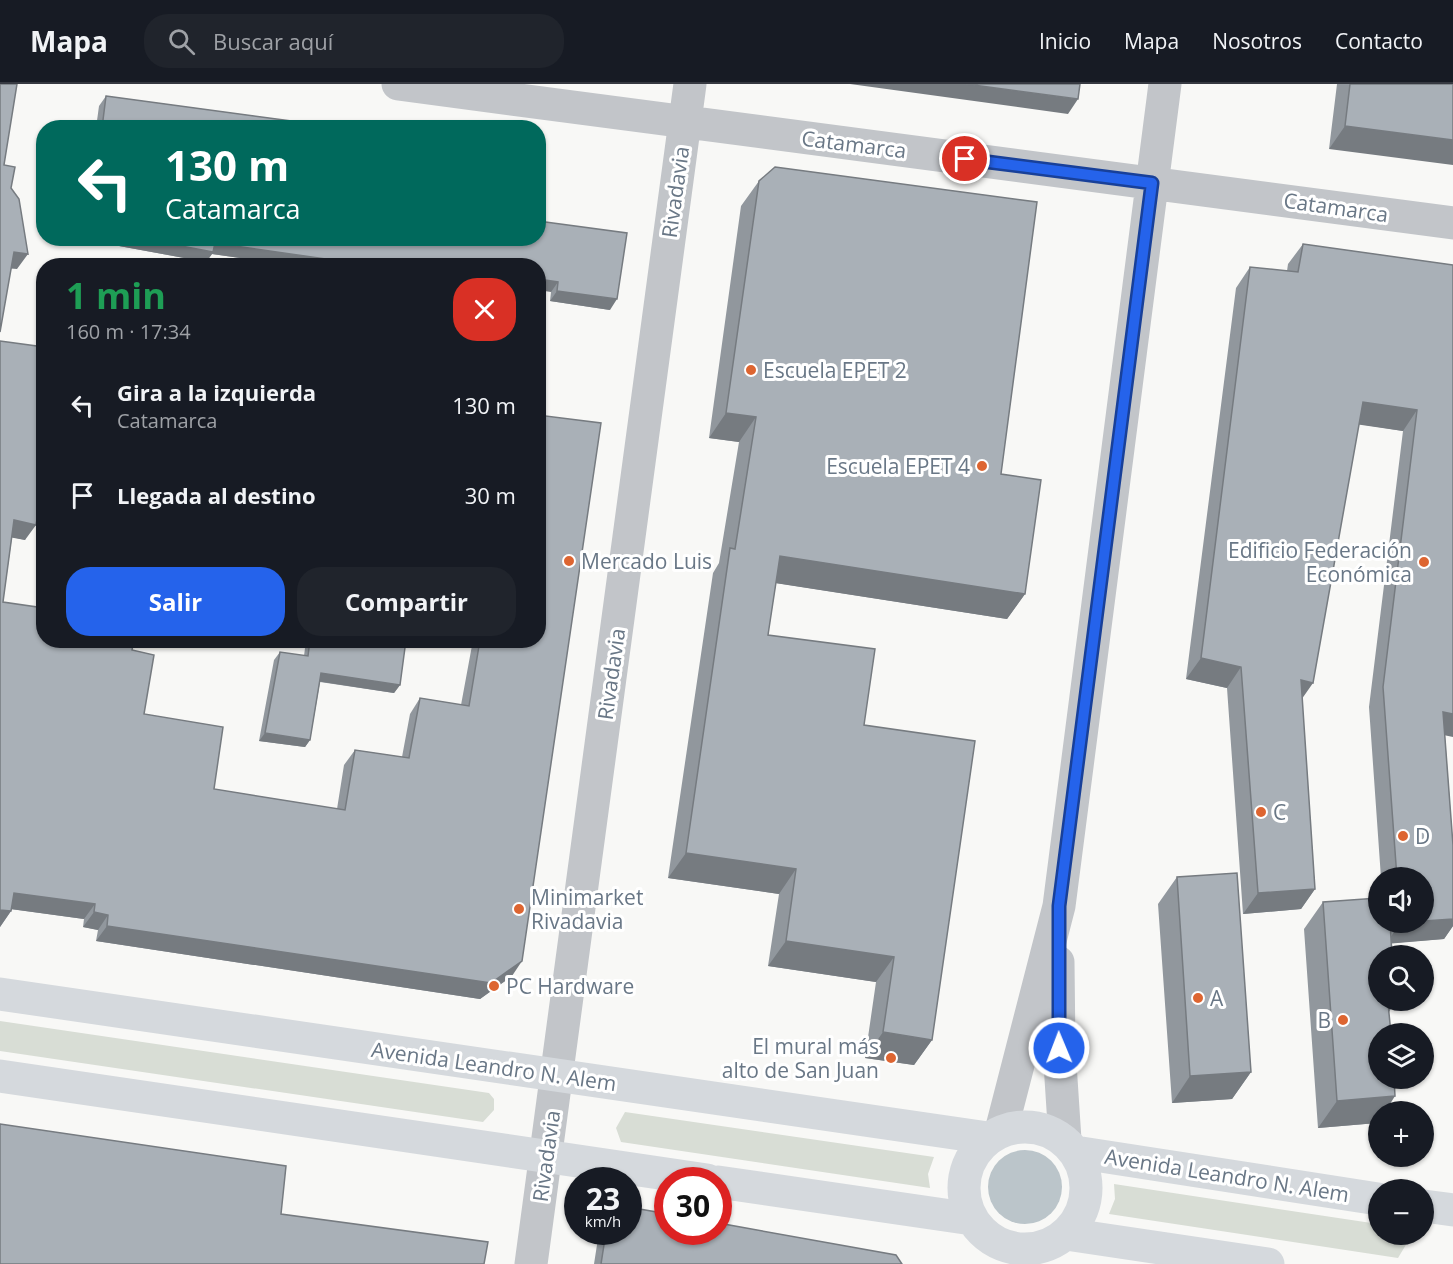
<!DOCTYPE html>
<html lang="es">
<meta charset="utf-8">
<style>
:root{--surface:#171b24;--page:#20242c;--text:#f1f3f6;--muted:#9ea1a6;--line:#363941;--accent:#2563eb}
body{margin:0;font-family:"Open Sans",sans-serif;background:var(--page);color:var(--text);height:100vh;display:flex;flex-direction:column;font-size:22px;white-space:nowrap}
*{box-sizing:border-box;margin:0}
p{font-size:20px;color:var(--muted)}
.icon{flex:none;width:33px;height:33px;fill:none;stroke:currentColor;stroke-width:2;stroke-linecap:round;stroke-linejoin:round}
.map{position:relative;flex:1;overflow:hidden}
.side{position:absolute;left:36px;top:174px;width:510px;height:390px;display:flex;flex-direction:column;background:var(--surface);border-radius:24px;box-shadow:0 2px 4px #0004}
.side>*{flex:none}
.guide{position:absolute;left:36px;top:36px;width:510px;height:126px;border-radius:24px;box-shadow:0 2px 4px #0004;background:#00695c;color:#fff;overflow:hidden}
.tools{position:absolute;left:1368px;top:783px;display:grid;gap:12px}
.tools a{display:grid;place-items:center;width:66px;height:66px;border-radius:50%;background:var(--surface);box-shadow:0 2px 4px #0004;font-size:30px}
.speed{position:absolute;left:564px;top:1083px;display:flex;gap:12px;font-size:30px;font-weight:700;text-align:center}
.speed>*{display:grid;place-content:center;width:78px;height:78px;border-radius:50%;background:var(--surface);box-shadow:0 2px 4px #0004;line-height:1}
.speed small{font-size:15px;font-weight:400}
.speed .limit{border:9px solid #d22;background:#fff;color:#111}
.pin{position:absolute;display:grid;place-items:center;width:51px;height:51px;color:#fff;margin:-26px;border:3px solid #fff;border-radius:50%;box-shadow:0 2px 6px #0007}
.me{position:absolute;width:66px;margin:-33px;rotate:359deg;stroke-linejoin:round;filter:drop-shadow(0 0 4px #0008)}
.turn{display:flex;align-items:center;gap:21px;height:126px;padding:0 30px;font-size:27px}
.turn .icon{width:78px;height:78px;stroke-width:2.5}
.turn b{display:block;font-size:42px;line-height:51px}
.round{display:grid;place-items:center;flex:none;width:63px;height:63px;border-radius:24px;background:var(--page)}
.summary{display:flex;align-items:center;justify-content:space-between;height:102px;padding:0 30px}
h1{font-size:36px;font-weight:700;line-height:45px;color:#1e9e55}
.cta{display:flex;gap:12px;margin-top:auto;padding:12px 30px}
.cta a{flex:1;height:69px;border-radius:24px;background:var(--accent);color:#fff;font-size:24px;font-weight:700;line-height:69px;text-align:center}
.cta a+a{background:var(--page);color:var(--text)}
ul{padding:0;list-style:none}
li{display:flex;align-items:center;gap:18px;height:90px;padding:0 30px}
li div{flex:1}
li b{display:block;font-size:22px}
li em{font-style:normal}
header{display:flex;align-items:center;gap:36px;box-sizing:border-box;height:84px;padding:0 30px;background:var(--surface);border-bottom:2px solid var(--line)}
header strong{font-size:28px}
nav{display:flex;gap:33px;margin-inline-start:auto;font-size:21px}
.search{width:420px;height:54px;background:var(--page);display:flex;align-items:center;gap:15px;box-sizing:border-box;padding:0 21px;border-radius:24px;color:var(--muted);font-size:22px}
.map>svg:first-child{display:block}
.green{fill:#d8ddd5}
.water{fill:#bbc5ca}
.lines{fill:none;stroke-linecap:round;stroke-linejoin:round}
.street{stroke:#c2c5c9;stroke-width:33}
.secondary{stroke:#d5d9dd;stroke-width:33}
.wall{fill:#91979d}
.shaded-wall{fill:#767b80}
.building{fill:#a9b0b7;stroke:#767b80;stroke-width:1.5}
.route-casing{stroke:#184099;stroke-width:15}
.route{stroke:#2563eb;stroke-width:10}
.poi-dot{fill:#dd6531;stroke:#fff;stroke-width:2}
.labels{text-anchor:middle;dominant-baseline:central;stroke-width:6;stroke-linejoin:round;paint-order:stroke}
.street-label{font-size:21px;fill:#697786;stroke:#fff}
.poi-label{font-size:21px;fill:#697786;stroke:#fff;text-anchor:start}
</style>
<header>
<strong>Mapa</strong>
<div class="search"><svg class="icon" aria-label="search" viewBox="0 0 24 24"><circle cx="10" cy="10" r="6"/><path d="M15 15l6 6"/></svg>Buscar aquí</div>
<nav><a>Inicio</a><a>Mapa</a><a>Nosotros</a><a>Contacto</a></nav>
</header>
<div class="map">
<svg width="1453" height="1180" viewBox="0 0 1453 1180">
<rect width="100%" height="100%" fill="#f8f8f6"/>
<path class="green" d="M0,937L489,1009L494,1015V1026L483,1038L0,967Z
M625,1028L934,1073L928,1090L930,1104L621,1058L616,1044Z
M1114,1100L1378,1140V1150L1407,1151V1159L1398,1174L1109,1130L1115,1115Z"/>
<path class="water" d="M988 1103a37 37 0 1 1 74 0a37 37 0 1 1-74 0Z"/>
<g class="lines">
<path class="street" d="M398,0L1453,139
M1058,878L1059,964L1065,1056
M1001,1047L1059,822L1165,0
M531,1180L690,0"/>
<path class="secondary" d="M0,910L988,1054
M0,992L707,1096
M964 1104a61 61 0 1 1 122 0a61 61 0 1 1-122 0Z
M1075,1068L1378,1115
M718,1098L972,1135
M1424,1122L1453,1126
M1066,1150L1268,1180"/>
</g>
<path class="wall" d="M1337,0H1453L1329,65Z
M106,12L344,44H96L99,22Z
M759,97L1001,390L1025,510L1007,535L776,499L768,551L864,641L932,956L914,981L865,974L876,898L768,882L779,810L668,794L713,489L719,479L739,358L709,354L741,122Z
M81,154H538L610,226L550,217L551,208L538,182H296L212,170L206,178L81,155Z
M1303,160L1453,181L1445,652L1453,761V842L1444,855L1392,859L1395,918L1389,928L1378,1028V1036L1377,1039L1318,1044L1304,845L1323,818L1378,838H1424V794H1381L1369,623L1403,347L1359,340L1302,614L1315,805L1301,825L1243,830L1227,604L1186,595L1236,204L1250,183L1287,187L1288,180Z
M0,257L41,413L25,456L12,453L3,518L132,566L144,630L214,705L337,725L344,681L355,666L402,673L410,630L420,614L461,621L473,556H538L512,892L480,915L96,857L98,846L83,843L84,835L11,825V827L0,843Z
M306,556H406L400,601L394,609L320,598L310,656L305,663L259,657L274,576L280,568L304,572Z
M1177,793L1251,988L1232,1015L1172,1019L1158,820Z
M599,1148H628L902,1180H594Z"/>
<path class="shaded-wall" d="M850,0H966L1078,15L1068,30Z
M1345,42L1453,56V81L1329,65Z
M82,154H139L215,159L374,182H296L212,170L206,178L81,155Z
M14,168L28,170L17,185L4,184Z
M423,179L443,182H421Z
M538,195L558,198L551,208L538,206Z
M557,207L617,215L610,226L550,217Z
M1363,318L1417,326L1403,347L1348,339Z
M726,329L756,333L739,358L709,354Z
M44,398V414L33,412Z
M14,436L36,441L25,456L3,452Z
M780,472L1025,510L1007,535L762,497Z
M1201,574L1241,583L1227,604L1186,595Z
M321,589L400,601L394,609L316,597Z
M1301,596L1313,599L1299,619Z
M1443,628L1453,630V653L1429,648Z
M265,649L310,656L305,663L259,657Z
M686,769L796,785L779,810L668,794Z
M1315,805L1301,825L1243,830L1258,809Z
M14,809L95,820L84,835L3,824Z
M0,826L11,827L0,843Z
M94,828L108,831L98,846L83,843Z
M1453,835V842L1444,855L1386,860L1400,839L1424,838V837Z
M107,842L522,877L512,892L480,915L96,857Z
M786,857L894,873L876,898L768,882Z
M1395,918L1377,945L1388,919Z
M883,948L932,956L914,981L865,974Z
M1251,988L1232,1015L1172,1019L1190,992Z
M1395,1012L1385,1028H1378V1036L1377,1039L1318,1044L1337,1017Z"/>
<path class="building" d="M0,0H17L4,81L15,83L11,104L19,115L28,170L14,168L0,248Z
M966,0H1080L1078,15Z
M1350,0H1453V56L1345,42Z
M106,12L344,44H102Z
M775,83L1037,118L1001,390L1041,396L1025,510L780,472L768,551L875,565L864,641L975,657L932,956L883,948L894,873L786,857L796,785L686,769L730,464L735,465L756,333L726,329L759,97Z
M538,137L627,149L617,215L557,207L558,198L538,195V182H443L423,179L422,182H374L215,159L213,168L139,154H538Z
M1303,160L1453,181V630L1443,628L1453,761V835L1424,837V794H1397L1383,603L1417,326L1363,318L1313,599L1301,596L1315,805L1258,809L1241,583L1201,574L1250,183L1298,188Z
M0,257L44,263V399L36,441L14,436L3,518L44,524V556H134L132,566L154,571L144,630L223,643L214,705L345,726L355,666L409,674L420,614L469,622L480,556H538V331L601,339L522,877L491,899L107,842L108,831L94,828L95,820L14,809L11,827L0,826Z
M310,556H406L400,601L321,589L310,656L265,649L280,568L308,572Z
M1237,789L1251,988L1190,992L1177,793Z
M1378,814V838H1390L1392,872H1378V916H1395V918L1388,919L1391,950H1378V994H1394L1395,1012L1337,1017L1323,818Z
M0,1040L286,1082L281,1130L488,1158L484,1180H0Z
M628,1123L668,1130V1148H718V1139L896,1171L902,1180H601L606,1148H628Z"/>
<g class="lines">
<g class="route-casing">
<path id="route" d="M965,75L1152,99L1059,822V964"/>
</g>
<use href="#route" class="route"/>
</g>
<g class="poi-dot">
<circle cx="751" cy="286" r="6"/>
<circle cx="982" cy="382" r="6"/>
<circle cx="569" cy="477" r="6"/>
<circle cx="1424" cy="478" r="6"/>
<circle cx="1261" cy="728" r="6"/>
<circle cx="1403" cy="752" r="6"/>
<circle cx="519" cy="825" r="6"/>
<circle cx="494" cy="902" r="6"/>
<circle cx="1198" cy="914" r="6"/>
<circle cx="1343" cy="936" r="6"/>
<circle cx="891" cy="974" r="6"/>
</g>
<g class="labels">
<g class="street-label">
<text transform="translate(854 60) rotate(7)">Catamarca</text>
<text transform="translate(675 108) rotate(-82)">Rivadavia</text>
<text transform="translate(1336 123) rotate(8)">Catamarca</text>
<text transform="translate(611 590) rotate(-82)">Rivadavia</text>
<text transform="translate(494 982) rotate(8)">Avenida Leandro N. Alem</text>
<text transform="translate(546 1072) rotate(-82)">Rivadavia</text>
<text transform="translate(1227 1091) rotate(9)">Avenida Leandro N. Alem</text>
</g>
<g class="poi-label">
<text x="763" y="286">Escuela EPET 2</text>
<text x="970" y="382" text-anchor="end">Escuela EPET 4</text>
<text x="1412" y="466" text-anchor="end">Edificio Federación<tspan x="1412" dy="24">Económica</tspan></text>
<text x="581" y="477">Mercado Luis</text>
<text x="1273" y="728">C</text>
<text x="1415" y="752">D</text>
<text x="531" y="813">Minimarket<tspan x="531" dy="24">Rivadavia</tspan></text>
<text x="506" y="902">PC Hardware</text>
<text x="1210" y="914">A</text>
<text x="1331" y="936" text-anchor="end">B</text>
<text x="879" y="962" text-anchor="end">El mural más<tspan x="879" dy="24">alto de San Juan</tspan></text>
</g>
</g>
</svg>
<div class="tools">
<a><svg class="icon" aria-label="sound" viewBox="0 0 24 24"><path d="M4 9h4l5-4v14l-5-4H4zM17 9q2 3 0 6"/></svg></a>
<a><svg class="icon" aria-label="search" viewBox="0 0 24 24"><circle cx="10" cy="10" r="6"/><path d="M15 15l6 6"/></svg></a>
<a><svg class="icon" aria-label="layers" viewBox="0 0 24 24"><path d="M12 4l9 5-9 5-9-5zM3 14l9 5 9-5"/></svg></a>
<a>+</a>
<a>−</a>
</div>
<div class="speed"><div>23<small>km/h</small></div><div class="limit">30</div></div>
<div class="pin" style="left:965px;top:75px;background:#d93025"><svg class="icon" aria-label="arrive" viewBox="0 0 24 24"><path d="M6 21V4h12l-3 4 3 4H6"/></svg></div>
<svg class="me" style="left:1059px;top:964px" viewBox="-20 -20 40 40"><circle r="17" fill="#2563eb" stroke="#fff" stroke-width="3"/><path d="M0-11L8 9 0 5-8 9z" fill="#fff"/></svg>
<div class="guide">
<div class="turn"><svg class="icon" aria-label="left" viewBox="0 0 24 24"><path d="M17 20v-9H6M10 6l-5 5 5 5"/></svg><div><b>130 m</b>Catamarca</div></div>
</div>
<section class="side">
<div class="summary"><div><h1>1 min</h1><p>160 m · 17:34</p></div><a class="round" style="background:#d93025;color:#fff"><svg class="icon" aria-label="close" viewBox="0 0 24 24"><path d="M6 6l12 12M18 6L6 18"/></svg></a></div>
<ul>
<li><svg class="icon" aria-label="left" viewBox="0 0 24 24"><path d="M17 20v-9H6M10 6l-5 5 5 5"/></svg><div><b>Gira a la izquierda</b><p>Catamarca</p></div><em>130 m</em></li>
<li><svg class="icon" aria-label="arrive" viewBox="0 0 24 24"><path d="M6 21V4h12l-3 4 3 4H6"/></svg><div><b>Llegada al destino</b></div><em>30 m</em></li>
</ul>
<div class="cta"><a>Salir</a><a>Compartir</a></div>
</section>
</div>
